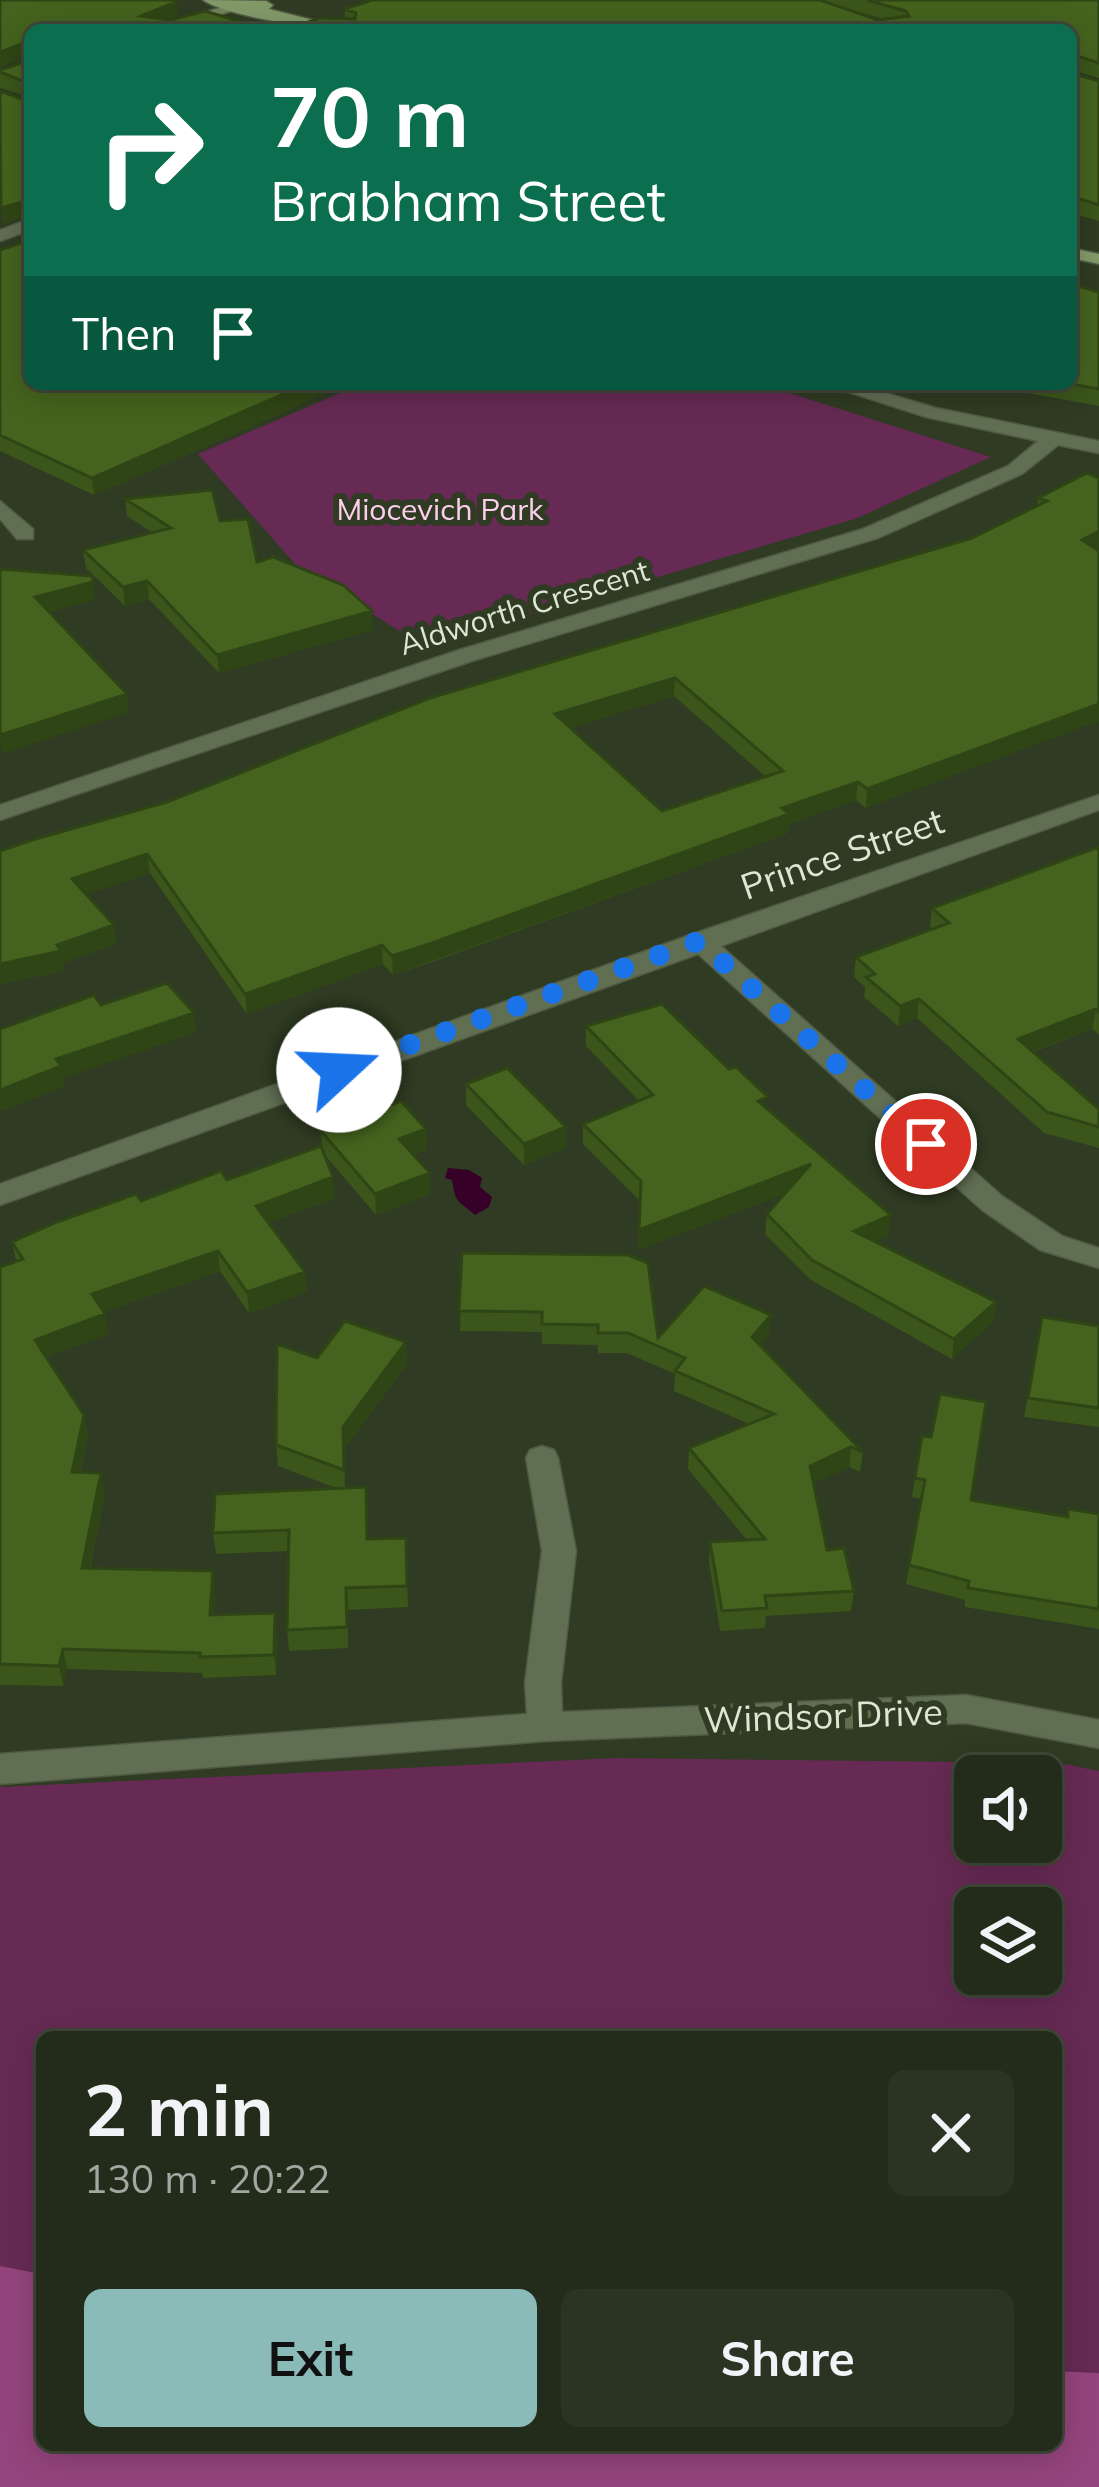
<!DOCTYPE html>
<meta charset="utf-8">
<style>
:root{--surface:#232c1a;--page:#2b3423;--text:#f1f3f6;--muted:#a3a7a2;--line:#404839;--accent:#8bbbb9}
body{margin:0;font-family:Mulish,sans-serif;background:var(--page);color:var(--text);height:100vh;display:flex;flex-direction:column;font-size:45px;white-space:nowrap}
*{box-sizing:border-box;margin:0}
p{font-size:39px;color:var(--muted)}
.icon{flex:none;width:66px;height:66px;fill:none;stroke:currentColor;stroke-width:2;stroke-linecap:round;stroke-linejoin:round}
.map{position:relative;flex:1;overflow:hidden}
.sheet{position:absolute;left:36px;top:2031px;width:1026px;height:420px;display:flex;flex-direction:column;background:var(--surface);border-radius:18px;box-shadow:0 6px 30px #0003,0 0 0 3px var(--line)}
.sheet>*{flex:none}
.banner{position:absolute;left:24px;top:24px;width:1053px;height:366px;border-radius:18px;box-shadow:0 6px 30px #0003,0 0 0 3px var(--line);background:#0b6e4f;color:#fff;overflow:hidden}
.fabs{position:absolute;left:954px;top:1755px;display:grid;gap:24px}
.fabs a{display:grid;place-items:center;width:108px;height:108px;border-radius:18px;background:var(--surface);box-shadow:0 6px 30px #0003,0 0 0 3px var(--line);font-size:60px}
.pin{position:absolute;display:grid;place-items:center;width:102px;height:102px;color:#fff;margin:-51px;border:6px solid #fff;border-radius:50%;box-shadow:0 3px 12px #0007}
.me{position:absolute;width:132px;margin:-66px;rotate:70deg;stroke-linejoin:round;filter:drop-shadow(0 0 9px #0008)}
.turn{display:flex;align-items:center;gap:42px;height:252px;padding:0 48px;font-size:54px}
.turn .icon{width:156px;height:156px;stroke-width:2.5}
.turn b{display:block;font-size:84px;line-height:102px}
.then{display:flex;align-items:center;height:114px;padding:0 48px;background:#0003;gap:24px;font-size:45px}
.round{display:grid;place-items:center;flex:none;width:126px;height:126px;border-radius:18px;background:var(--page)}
.summary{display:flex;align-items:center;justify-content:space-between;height:204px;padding:0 48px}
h1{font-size:72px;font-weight:700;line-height:90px}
.button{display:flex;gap:24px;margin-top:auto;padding:24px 48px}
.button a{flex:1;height:138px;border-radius:18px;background:var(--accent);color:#111;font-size:48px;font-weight:700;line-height:138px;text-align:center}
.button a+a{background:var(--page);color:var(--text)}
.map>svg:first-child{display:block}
.green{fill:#662a54;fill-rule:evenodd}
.forest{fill:#94447c}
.water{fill:#360029}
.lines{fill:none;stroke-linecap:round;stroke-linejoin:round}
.minor-casing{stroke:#4f5942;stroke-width:3}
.secondary-casing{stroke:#4f5942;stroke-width:3}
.primary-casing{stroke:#4f5942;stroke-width:3}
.minor{fill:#606e52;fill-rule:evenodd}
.secondary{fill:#71845d;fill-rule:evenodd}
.primary{fill:#829a68;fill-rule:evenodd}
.wall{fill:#3b551a;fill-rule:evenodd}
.shaded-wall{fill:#304515}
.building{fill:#45631e;stroke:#304515;stroke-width:3;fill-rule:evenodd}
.route{stroke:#1a73e8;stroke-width:21;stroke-dasharray:0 37.8}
.labels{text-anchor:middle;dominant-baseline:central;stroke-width:12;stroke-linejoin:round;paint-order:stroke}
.far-park-label{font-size:30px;fill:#fdcfec;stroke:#2f3b22}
.far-street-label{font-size:30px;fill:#dee6d6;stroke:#2f3b22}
.street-label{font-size:36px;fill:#dee6d6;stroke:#2f3b22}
</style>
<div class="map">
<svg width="1099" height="2487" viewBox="0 0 1099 2487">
<rect width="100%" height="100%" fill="#2f3b22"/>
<path class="green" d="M361,384H761L991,457L855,519L423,646L296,565L198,454Z
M616,1758L1059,1763L1099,1771V2373L1056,2371V2037H42V2274L0,2266V1787ZM975,1776H1041V1842H975ZM975,1908H1041V1974H975Z"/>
<path class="forest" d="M0,2266L42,2274V2445H1056V2371L1099,2373V2487H0Z"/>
<path class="water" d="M448,1168L469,1170L482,1178L480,1187L492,1197L489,1207L475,1215C458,1200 456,1205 452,1180L445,1178Z"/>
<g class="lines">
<g class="minor-casing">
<path id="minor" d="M30,219V230L0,241V230Z
M824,384H855L936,408L1099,441V453L1058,445L1022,474L878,538L475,660L0,820V805L459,650L863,529L1008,466L1038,441L926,417Z
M0,501L33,529V539H17L0,519Z
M1099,795V810L721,946L1002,1196L1062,1236L1099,1248V1268L1040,1250L982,1210L698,954L0,1205V1184L690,935Z
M542,1446L554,1450L558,1458L576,1551L561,1683L562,1712L966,1695L1099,1720V1748L966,1723L545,1741L0,1784V1754L527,1714L525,1683L542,1551L526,1458L530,1450Z"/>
</g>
<g class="secondary-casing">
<path id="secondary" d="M229,5L241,8L172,30H147Z"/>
</g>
<g class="primary-casing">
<path id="primary" d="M203,0L266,1L273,5L269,9L353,30C319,30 228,17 203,0Z
M1071,248L1099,254V264L1071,258Z"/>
</g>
<use href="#minor" class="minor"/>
<use href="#secondary" class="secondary"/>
<use href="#primary" class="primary"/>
</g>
<path class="wall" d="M372,0H1099V78L1072,70L345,19V9ZM821,1L883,19L878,20Z
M30,60V97L0,88V70Z
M1071,73L1099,81V221L1071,213Z
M0,250L30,384L289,410L94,495L0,451Z
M1099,292V406L979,384H1071Z
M1099,478V547L1096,549L1054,736L866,808L856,800L789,824L788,833L432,962L393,975L383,964L247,1014L150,873L86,894L114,925L116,944L63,963L64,971L0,984V851L167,802L972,538L1037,506L1038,498ZM674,696L766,777L662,811L570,728Z
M125,499L257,562L373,630L219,673L149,599L125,606L86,568L83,550L153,533L127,516Z
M1099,847V1035L1092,1029L1033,1052L1099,1127V1148L1044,1133L917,1018L898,1026L864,997L865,987L854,977L856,957L932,929L930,927L932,908Z
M586,1026L767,1108L888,1235L875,1241L996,1302L993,1322L952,1359L811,1280L765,1234L767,1214L786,1193L638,1250L640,1201L583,1144V1124L639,1101L586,1046Z
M466,1084L566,1148L524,1165L466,1105Z
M426,1129L427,1149L413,1155L430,1173V1194L376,1215L324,1154L335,1198L268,1223L305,1272L307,1292L249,1313L220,1271L104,1312L108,1334L47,1357L88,1436L80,1473L105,1494L90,1568L215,1591L214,1615L277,1634L276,1675L203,1678L202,1673L67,1669L63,1686L0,1685V1267L16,1261L12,1242L141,1201L227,1180L322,1148L321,1131Z
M462,1253L658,1338L769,1335L760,1345L863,1452L860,1472L849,1467L814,1483L827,1550L854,1591L851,1611L766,1616L765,1628L720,1631L709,1562L710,1542L747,1540L688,1469L689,1448L749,1424L674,1391L675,1374L627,1353H598V1345L542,1344V1332L460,1331Z
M1042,1317L1099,1326V1427L1024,1417Z
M406,1342L407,1364L345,1448V1488L368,1508V1539L406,1538L408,1607L348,1610V1648L289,1651L287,1630L288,1551L216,1554L213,1533L336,1488L278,1466L276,1445L317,1358Z
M922,1436L971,1500L1067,1517L1099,1514V1629L965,1607V1600L906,1584L922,1499L912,1497Z"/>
<path class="shaded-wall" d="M176,2L178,16L144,30L141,16Z
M27,42L29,57L0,67V52Z
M30,200V216L3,224L1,208Z
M306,384H342L289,410L94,495L92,478Z
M1099,531V547L1079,557L1082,540Z
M147,581L149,599L125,606L123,587Z
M93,582L95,600L38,615L35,597Z
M372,611L373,630L219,673L217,655Z
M675,678L674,696L555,733V714Z
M127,694L129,712L2,754L0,735Z
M1099,704V721L866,808L867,789Z
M858,782L856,800L789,824L788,833L393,975L392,956L782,808Z
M147,854L150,873L75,898L72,879Z
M114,925L116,944L63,963L64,971L0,984V964Z
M382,945L383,964L247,1014L245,994Z
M919,999L917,1018L898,1026L900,1006Z
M1096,1009L1092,1029L1015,1058L1018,1039Z
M194,1013L196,1033L63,1078L64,1087L0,1112V1090L56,1059Z
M566,1127V1148L524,1165V1144Z
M426,1129L427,1149L400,1160L399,1139Z
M811,1164L809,1184L638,1250L639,1230Z
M430,1173V1194L376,1215L375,1194Z
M333,1177L335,1198L257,1227L256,1206Z
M891,1215L888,1235L852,1251L854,1231Z
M218,1251L220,1271L95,1315L92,1294Z
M305,1272L307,1292L249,1313L247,1292Z
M996,1302L993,1322L952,1359L954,1339Z
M105,1314L108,1334L39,1360L35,1340Z
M771,1315L769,1335L751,1357L752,1337Z
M406,1342L407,1364L345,1448V1492L343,1427Z
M84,1415L88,1436L75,1493L72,1472Z
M851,1447L849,1467L809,1486L810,1466Z
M101,1473L105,1494L85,1589L82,1568Z
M213,1571L215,1591L213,1636L210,1615Z
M275,1613L277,1634L276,1675L274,1655Z
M63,1649L67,1669L63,1686L59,1666Z"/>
<path class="building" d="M0,0H170L176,2L141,16L171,20L205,11L268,30H30V45L27,42L0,52Z
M372,0H820L878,20L909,16L906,11L867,0H1099V63L1074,55L1071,57V30H285L320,18L355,19L356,13L345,9Z
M30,60V84L0,72V70Z
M1071,73L1099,81V205L1071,196Z
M0,91L27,101L30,99V200L1,208Z
M30,240V384H306L92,478L0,435V250Z
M1071,284L1099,292V389L1071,384Z
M1087,473L1099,478V531L1082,540L1099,551V704L867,789L858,782L782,808L789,814L432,943L392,956L382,945L245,994L147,854L72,879L114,925L57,945L61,951L0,964V851L32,840L167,802L430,698L972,538L1047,501L1038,498ZM675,678L783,771L662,811L555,714Z
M212,490L220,521L248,519L257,562L273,557L343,585L372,611L217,655L147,581L123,587L83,550L171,528L125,499Z
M0,569L92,576L93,582L35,597L127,694L0,735Z
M1099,847V1012L1096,1009L1018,1039L1099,1109V1127L1047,1112L919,999L900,1006L866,977L875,974L856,957L949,923L932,908Z
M167,983L194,1013L56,1059L61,1066L0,1090V1029L94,995L101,1005Z
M662,1004L729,1069L736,1067L768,1097L758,1101L891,1215L854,1231L996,1302L954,1339L812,1260L767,1214L811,1164L639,1230L641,1181L583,1124L653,1095L586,1026Z
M507,1068L566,1127L524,1144L466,1084Z
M401,1101L426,1129L399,1139L430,1173L375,1194L321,1131Z
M321,1146L333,1177L256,1206L305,1272L247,1292L218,1251L92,1294L105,1314L35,1340L84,1415L72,1472L101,1473L82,1568L213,1571L210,1615L275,1613L274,1655L200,1657V1653L63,1649L59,1666L0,1664V1267L23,1259L12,1242L57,1222L136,1194L141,1201L221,1171L227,1180Z
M462,1253L628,1255L648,1263L658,1338L704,1286L771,1315L752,1337L863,1452L851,1447L810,1466L827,1550L844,1548L854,1591L765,1596L767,1608L722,1611L710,1542L765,1539L689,1448L774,1414L675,1371L685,1358L628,1333H598V1325L542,1324V1312L459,1311Z
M1042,1317L1099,1326V1408L1028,1398Z
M345,1321L406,1342L343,1427L344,1470L276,1445L277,1344L317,1358Z
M940,1394L986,1402L971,1500L1068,1517V1509L1099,1514V1609L968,1588L969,1581L909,1565L925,1480L915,1478L922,1436L931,1437Z
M366,1487L367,1539L406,1538L407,1586L346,1588L347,1627L287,1630L289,1530L213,1533L215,1494Z"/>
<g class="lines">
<path class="route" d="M339,1070L699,941L926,1144"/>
</g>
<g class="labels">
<g class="far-park-label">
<text x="440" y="509">Miocevich Park</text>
</g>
<g class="far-street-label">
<text transform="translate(524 607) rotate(-17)">Aldworth Crescent</text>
</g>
<g class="street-label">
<text transform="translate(842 853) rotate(-19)">Prince Street</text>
<text transform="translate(823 1715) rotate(-2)">Windsor Drive</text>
</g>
</g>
</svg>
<div class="fabs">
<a><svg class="icon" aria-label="sound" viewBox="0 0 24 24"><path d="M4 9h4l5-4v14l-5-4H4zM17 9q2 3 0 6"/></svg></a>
<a><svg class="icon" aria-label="layers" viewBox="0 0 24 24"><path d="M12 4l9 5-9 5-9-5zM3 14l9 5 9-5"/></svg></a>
</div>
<div class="pin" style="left:926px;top:1144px;background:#d93025"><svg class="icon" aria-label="arrive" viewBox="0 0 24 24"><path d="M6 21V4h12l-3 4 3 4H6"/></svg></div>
<svg class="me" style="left:339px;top:1070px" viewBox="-20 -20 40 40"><circle r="19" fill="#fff"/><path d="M0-13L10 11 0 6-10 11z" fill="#1a73e8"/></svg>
<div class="banner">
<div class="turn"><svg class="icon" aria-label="right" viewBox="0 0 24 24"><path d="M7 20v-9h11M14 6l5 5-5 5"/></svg><div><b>70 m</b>Brabham Street</div></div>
<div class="then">Then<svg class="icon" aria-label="arrive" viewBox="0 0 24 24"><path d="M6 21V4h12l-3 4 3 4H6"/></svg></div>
</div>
<section class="sheet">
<div class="summary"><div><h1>2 min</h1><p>130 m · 20:22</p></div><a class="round"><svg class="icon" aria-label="close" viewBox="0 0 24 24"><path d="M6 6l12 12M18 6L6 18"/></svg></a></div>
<div class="button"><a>Exit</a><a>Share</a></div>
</section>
</div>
